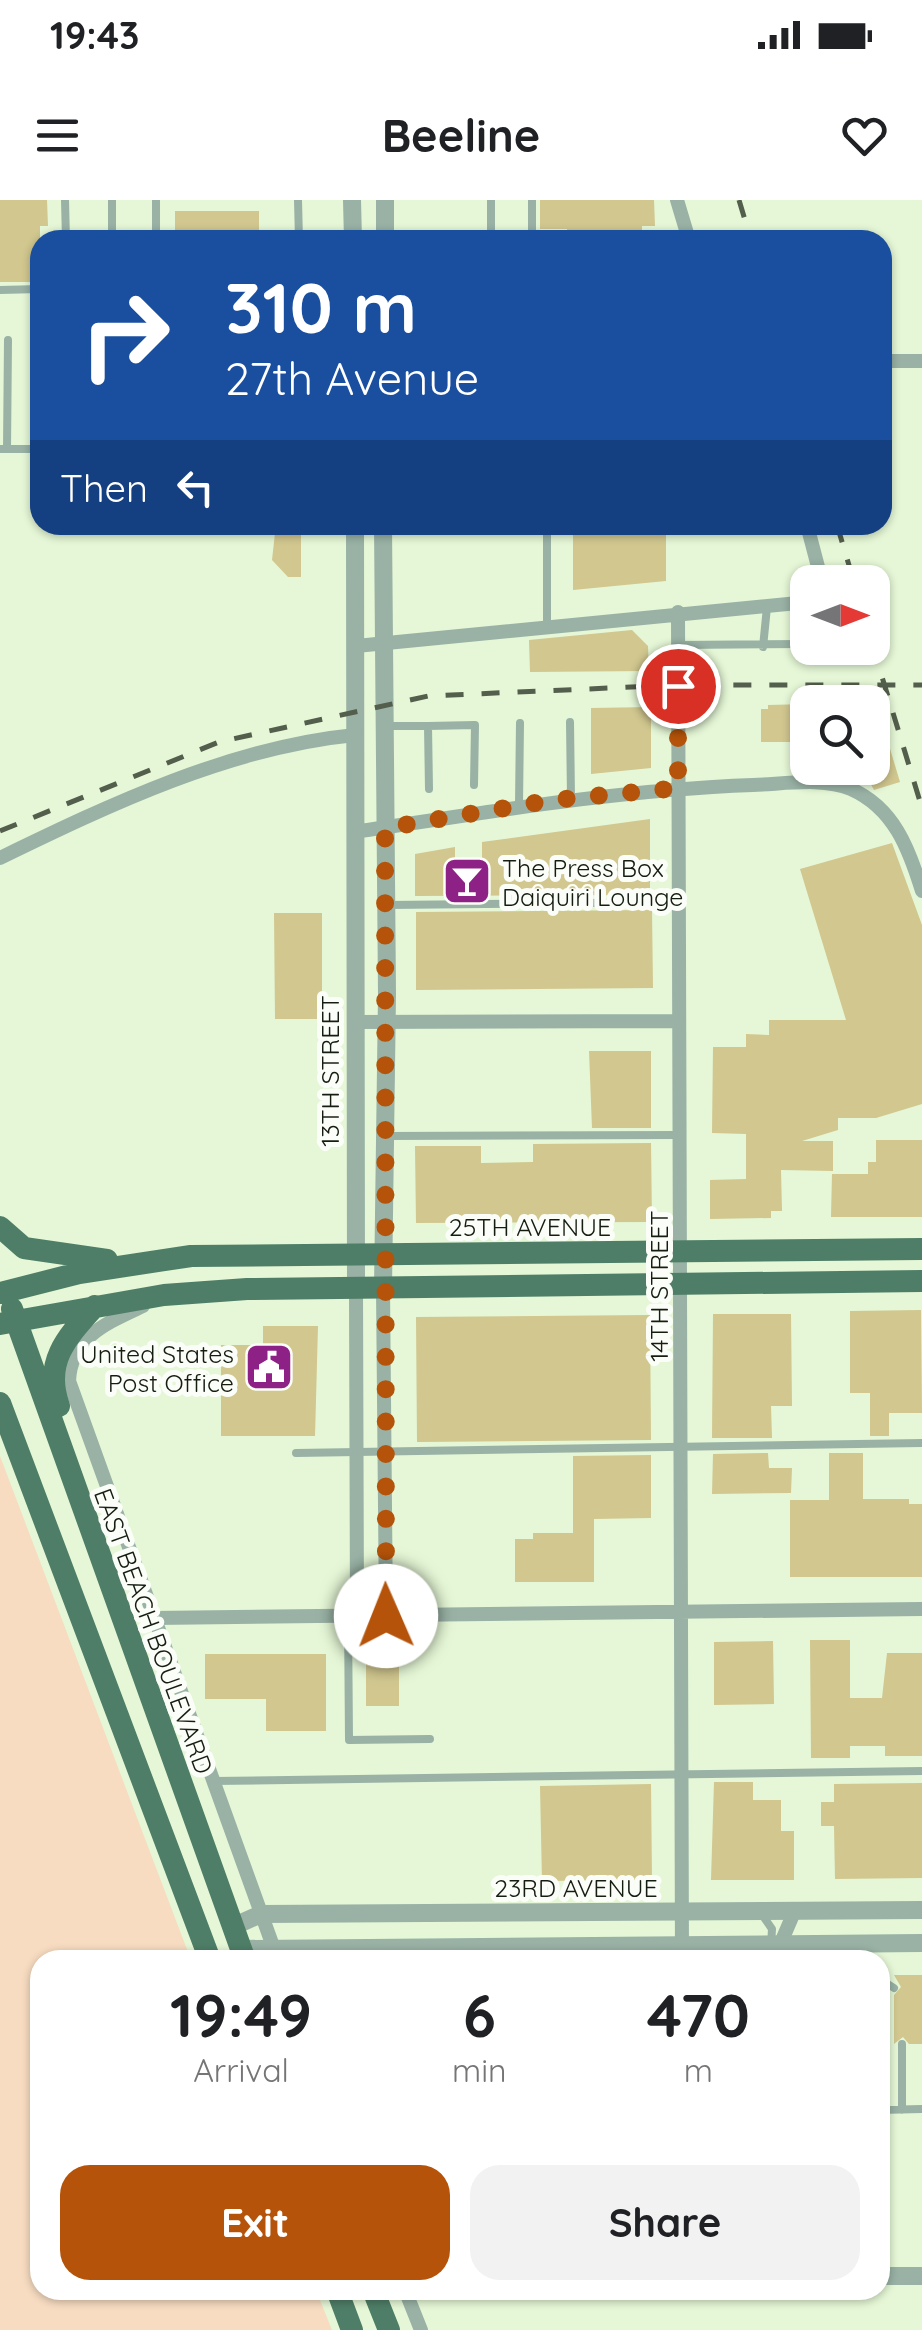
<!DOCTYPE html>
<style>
:root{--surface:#fff;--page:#f2f2f2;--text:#202124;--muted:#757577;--accent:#b45309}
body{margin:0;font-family:Quicksand,sans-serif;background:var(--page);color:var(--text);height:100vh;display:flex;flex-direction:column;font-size:38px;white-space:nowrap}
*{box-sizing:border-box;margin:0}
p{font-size:32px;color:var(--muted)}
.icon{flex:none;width:55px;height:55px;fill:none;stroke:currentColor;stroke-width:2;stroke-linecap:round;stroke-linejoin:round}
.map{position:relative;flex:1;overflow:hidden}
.side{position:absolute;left:30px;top:1750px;width:860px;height:350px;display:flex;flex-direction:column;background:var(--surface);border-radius:30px;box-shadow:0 2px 8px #0004}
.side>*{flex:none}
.hud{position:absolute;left:30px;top:30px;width:862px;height:305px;border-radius:30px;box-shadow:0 2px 8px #0004;background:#1a4fa0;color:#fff;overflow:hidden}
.needle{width:65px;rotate:90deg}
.controls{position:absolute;left:790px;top:365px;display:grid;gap:20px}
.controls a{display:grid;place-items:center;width:100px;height:100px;border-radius:20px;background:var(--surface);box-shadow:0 2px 8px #0004;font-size:50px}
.pin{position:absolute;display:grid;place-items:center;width:85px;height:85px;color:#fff;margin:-42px;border:5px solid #fff;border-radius:50%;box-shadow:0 2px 10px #0007}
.me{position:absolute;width:110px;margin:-55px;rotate:359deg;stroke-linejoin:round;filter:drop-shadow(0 0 8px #0008)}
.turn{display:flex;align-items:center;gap:35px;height:210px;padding:0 30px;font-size:45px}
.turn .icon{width:130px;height:130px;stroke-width:2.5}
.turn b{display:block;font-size:70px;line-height:85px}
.then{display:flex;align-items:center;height:95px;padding:0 30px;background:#0003;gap:20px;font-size:38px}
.eta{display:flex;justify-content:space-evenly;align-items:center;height:170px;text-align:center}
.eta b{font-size:60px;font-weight:700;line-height:70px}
.cta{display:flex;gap:20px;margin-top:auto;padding:20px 30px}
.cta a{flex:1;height:115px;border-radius:30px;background:var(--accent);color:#fff;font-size:40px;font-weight:700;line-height:115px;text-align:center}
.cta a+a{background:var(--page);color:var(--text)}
.status{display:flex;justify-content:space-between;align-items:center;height:70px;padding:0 50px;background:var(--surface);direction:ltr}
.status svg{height:28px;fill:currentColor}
header{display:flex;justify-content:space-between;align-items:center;height:130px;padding:0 30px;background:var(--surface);font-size:45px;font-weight:700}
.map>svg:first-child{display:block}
.green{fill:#f7dcc1}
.building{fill:#d1c78f}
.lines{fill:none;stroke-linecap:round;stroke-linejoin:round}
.service{stroke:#99b2a5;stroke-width:8}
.minor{stroke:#99b2a5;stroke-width:14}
.tertiary{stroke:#99b2a5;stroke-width:18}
.primary{stroke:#4e7e67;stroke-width:22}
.rail{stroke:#545e4c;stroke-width:5;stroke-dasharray:18 18;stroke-linecap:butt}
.route{stroke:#b45309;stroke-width:18;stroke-dasharray:0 32.4}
.labels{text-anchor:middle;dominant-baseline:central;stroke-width:10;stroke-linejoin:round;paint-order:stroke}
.poi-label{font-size:25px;fill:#151c10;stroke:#fbfef8;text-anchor:start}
.street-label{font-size:25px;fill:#151c10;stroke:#fbfef8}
</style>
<div class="status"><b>19:43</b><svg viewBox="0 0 49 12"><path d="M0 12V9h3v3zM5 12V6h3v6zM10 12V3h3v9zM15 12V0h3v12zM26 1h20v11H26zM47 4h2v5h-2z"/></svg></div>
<header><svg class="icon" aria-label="menu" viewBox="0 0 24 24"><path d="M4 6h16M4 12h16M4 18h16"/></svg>Beeline<svg class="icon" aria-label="heart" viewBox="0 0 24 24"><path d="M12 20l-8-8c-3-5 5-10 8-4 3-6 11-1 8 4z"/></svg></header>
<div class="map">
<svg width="922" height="2130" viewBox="0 0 922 2130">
<rect width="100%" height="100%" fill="#e5f7d6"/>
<path class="green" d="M0,1256L191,1760H40V2090H316L332,2130H0Z"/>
<path class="building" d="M0,0H47L48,26H40V82H0Z
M540,0H654L655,26H642V40H567V29H540Z
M175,11H259V40H175Z
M573,325H666V381L573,390Z
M275,333H301V377H288L272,360Z
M632,430L648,446L649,471L530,472L529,440Z
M876,502L900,582L874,590L862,568H872Z
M808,504V542H761V509H768V505Z
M651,507V568L591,574V508Z
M650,619V695L415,696V654L455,647V672H482V642Z
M892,643L922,725V904L876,918H838V930L802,941H833V971L781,970L782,1011H771V1018L710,1019V980L746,979V934L712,933L713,847H746V834L769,835V820H846L800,669Z
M652,710L653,788L416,790V712Z
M274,713H322V819H275Z
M589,851H651V928H592Z
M876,940H922V1017H831L832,974H868V962H876Z
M651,943L652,1022L416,1023L415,946H481V963L533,962V944Z
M921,1110L922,1213H889V1236H870V1193H850V1111Z
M713,1114H791L792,1206H771L772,1238H712Z
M650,1115L651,1240L417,1242L416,1117Z
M263,1126H318L315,1236H221V1145H263Z
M768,1253L769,1268H792L791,1293L712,1294L713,1254Z
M829,1253H863V1299H909V1304H922V1377H790V1300H829Z
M651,1255V1318L594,1319V1382H515V1339H533V1333H573V1256Z
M810,1440H850V1498H882L887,1453H922V1556H885V1546H850V1558H811Z
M773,1441L774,1504L714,1505V1442Z
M205,1454H326V1531H266V1499H205Z
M366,1456H399V1506H366Z
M714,1582H753V1600H781V1631H794V1680H711Z
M922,1583V1678L835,1679L834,1626H821V1602H834V1584Z
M651,1584L652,1680L542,1681L540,1586Z
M894,1775H922V1844H909L903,1837L894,1844V1795L901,1787Z"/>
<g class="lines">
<path class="service" d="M65,0L66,40
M156,0V40
M298,0L299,40
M385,37L532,38V0
M112,40V0
M491,40V0
M0,90L40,89
M0,249H40
M7,249L8,140
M547,424V325
M678,445L808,444
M763,447L767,407
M570,522L571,598
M387,526H428
M429,589L428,526L475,525L474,585
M519,605L520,523
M388,705L679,702
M387,936L680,935
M296,1253L922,1243
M348,1416L349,1540L430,1539
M213,1581L922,1571
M761,1713L772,1729L771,1745
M880,1779L894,1788
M902,1844V1910
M880,1910L922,1909"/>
<path class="minor" d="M677,0L689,40
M882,161H922
M807,325L822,382
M678,412L682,1760
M356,446L808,402
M354,632C488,612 618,590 753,585C784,584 822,577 851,589C894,608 909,649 922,691
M0,658C111,604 231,547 355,535
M354,822L679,821
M356,1088L357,1416
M383,1088L386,1416
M143,1106C107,1123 71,1137 69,1181L278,1760
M154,1418L922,1409
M780,1745L795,1710
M405,2090L421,2130"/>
<path class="tertiary" d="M352,0L353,40
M385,40V0
M355,325L356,1088
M383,325L387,794L383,1088
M232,1727L261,1714L922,1710
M241,1749L922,1743
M880,2076H922"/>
<path class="primary" d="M0,1027L24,1048L107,1060
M0,1093L79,1073L191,1056L922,1049
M12,1109L245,1760
M0,1124L164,1095L247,1089L922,1081
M0,1203L210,1760
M59,1206C43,1162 67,1137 95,1106
M337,2090L352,2130
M373,2090L389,2130"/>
<path class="rail" d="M739,0L751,40
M837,325L854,382
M872,444L922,608
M0,631L219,542L428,496L678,485H922"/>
</g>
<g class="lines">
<path class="route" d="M386,1416L385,628L553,600L678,588V486"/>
</g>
<defs>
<g id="bar-square" transform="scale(2.5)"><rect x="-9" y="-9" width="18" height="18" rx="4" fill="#8d2185" stroke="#fbfef8"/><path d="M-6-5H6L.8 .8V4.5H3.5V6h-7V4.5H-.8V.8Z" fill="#fff"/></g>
<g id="civic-square" transform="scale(2.5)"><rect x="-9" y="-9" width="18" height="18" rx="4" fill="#8d2185" stroke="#fbfef8"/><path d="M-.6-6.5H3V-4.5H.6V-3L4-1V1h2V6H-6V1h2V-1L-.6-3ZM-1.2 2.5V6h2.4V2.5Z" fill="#fff"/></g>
</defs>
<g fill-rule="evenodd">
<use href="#bar-square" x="467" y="681"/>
<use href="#civic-square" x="269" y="1167"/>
</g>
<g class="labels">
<g class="poi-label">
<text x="502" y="667">The Press Box<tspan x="502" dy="29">Daiquiri Lounge</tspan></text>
<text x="234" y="1153" text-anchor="end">United States<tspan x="234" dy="29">Post Office</tspan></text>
</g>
<g class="street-label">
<text transform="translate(329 871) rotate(-90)">13TH STREET</text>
<text x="530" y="1026">25TH AVENUE</text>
<text transform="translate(658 1086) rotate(-90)">14TH STREET</text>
<text transform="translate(154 1431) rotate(70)">EAST BEACH BOULEVARD</text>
<text x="576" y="1687">23RD AVENUE</text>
</g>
</g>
</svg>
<div class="controls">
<a><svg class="needle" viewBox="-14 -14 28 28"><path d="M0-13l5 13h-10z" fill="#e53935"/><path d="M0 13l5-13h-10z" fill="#757577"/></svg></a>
<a><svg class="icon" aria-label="search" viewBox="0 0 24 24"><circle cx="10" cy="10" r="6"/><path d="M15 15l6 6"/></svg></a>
</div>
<div class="pin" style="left:678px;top:486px;background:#d93025"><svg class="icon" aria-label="arrive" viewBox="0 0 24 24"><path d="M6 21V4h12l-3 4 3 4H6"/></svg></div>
<svg class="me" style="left:386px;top:1416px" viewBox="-20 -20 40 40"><circle r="19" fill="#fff"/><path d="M0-13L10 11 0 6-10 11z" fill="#b45309"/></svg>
<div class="hud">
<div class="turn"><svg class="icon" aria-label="right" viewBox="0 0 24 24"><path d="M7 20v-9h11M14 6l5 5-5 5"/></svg><div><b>310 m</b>27th Avenue</div></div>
<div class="then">Then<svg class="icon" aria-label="left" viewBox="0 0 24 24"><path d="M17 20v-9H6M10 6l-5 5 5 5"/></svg></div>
</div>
<section class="side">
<div class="eta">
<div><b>19:49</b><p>Arrival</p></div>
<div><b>6</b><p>min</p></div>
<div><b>470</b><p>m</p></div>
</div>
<div class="cta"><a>Exit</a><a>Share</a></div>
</section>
</div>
